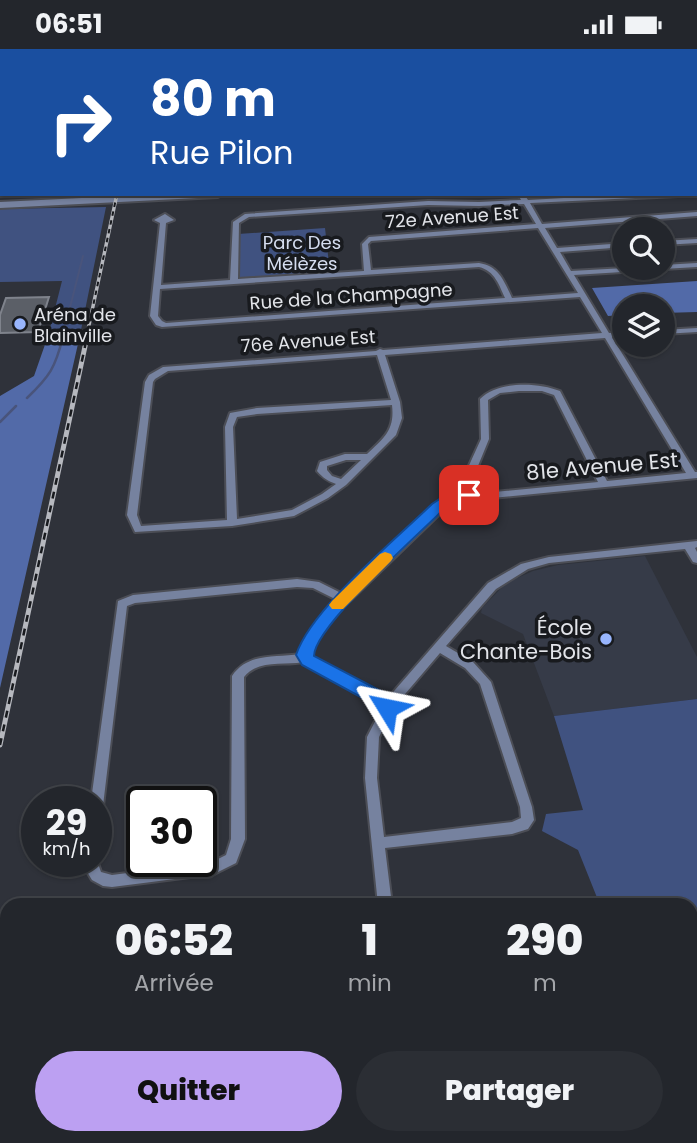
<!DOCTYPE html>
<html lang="fr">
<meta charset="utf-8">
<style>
:root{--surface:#23262c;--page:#2b2e34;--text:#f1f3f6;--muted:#a3a5a9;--line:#404348;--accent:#bca0f2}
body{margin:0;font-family:Poppins,sans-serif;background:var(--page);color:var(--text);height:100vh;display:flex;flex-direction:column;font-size:26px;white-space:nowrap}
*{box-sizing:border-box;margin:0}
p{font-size:23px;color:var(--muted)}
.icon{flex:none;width:38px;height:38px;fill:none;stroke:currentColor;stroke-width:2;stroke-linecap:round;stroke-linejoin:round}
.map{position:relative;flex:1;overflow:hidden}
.sheet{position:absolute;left:0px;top:849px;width:698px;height:247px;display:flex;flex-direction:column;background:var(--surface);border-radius:21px 21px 0 0;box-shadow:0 2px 5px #0004,0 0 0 2px var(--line)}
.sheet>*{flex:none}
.banner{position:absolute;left:0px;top:0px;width:698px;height:147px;box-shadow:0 2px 5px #0004,0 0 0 2px var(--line);background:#1a4fa0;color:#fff;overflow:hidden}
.controls{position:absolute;left:612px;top:168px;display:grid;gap:14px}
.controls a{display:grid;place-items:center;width:63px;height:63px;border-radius:50%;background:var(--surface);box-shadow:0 2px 5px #0004,0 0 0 2px var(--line);font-size:35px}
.speed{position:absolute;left:21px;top:737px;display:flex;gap:14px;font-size:35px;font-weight:700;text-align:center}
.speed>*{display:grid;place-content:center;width:91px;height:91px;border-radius:50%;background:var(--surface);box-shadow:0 2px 5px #0004,0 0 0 2px var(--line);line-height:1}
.speed small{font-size:18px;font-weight:400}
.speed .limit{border:4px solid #111;border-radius:10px;background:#fff;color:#111}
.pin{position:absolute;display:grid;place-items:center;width:60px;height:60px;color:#fff;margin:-30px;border-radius:14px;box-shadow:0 4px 10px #0006}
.me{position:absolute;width:77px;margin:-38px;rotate:305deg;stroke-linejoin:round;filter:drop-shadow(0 0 5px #0008)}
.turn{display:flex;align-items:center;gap:24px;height:147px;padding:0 35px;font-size:32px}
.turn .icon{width:91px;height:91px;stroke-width:2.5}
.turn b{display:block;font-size:49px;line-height:60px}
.eta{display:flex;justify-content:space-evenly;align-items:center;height:119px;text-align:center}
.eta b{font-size:42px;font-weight:800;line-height:49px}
.cta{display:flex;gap:14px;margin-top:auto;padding:14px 35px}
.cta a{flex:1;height:80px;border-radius:42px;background:var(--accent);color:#111;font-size:28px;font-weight:800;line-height:80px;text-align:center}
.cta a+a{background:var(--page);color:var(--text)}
.status{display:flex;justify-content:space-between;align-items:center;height:49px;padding:0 35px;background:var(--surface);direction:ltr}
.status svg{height:19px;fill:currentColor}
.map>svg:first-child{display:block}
.built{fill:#363b48}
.green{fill:#405280}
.forest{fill:#526aa8}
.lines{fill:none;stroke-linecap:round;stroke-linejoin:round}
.stream-far1{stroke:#49547b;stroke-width:2}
.stream{stroke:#49547b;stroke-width:2.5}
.building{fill:#5b5f67;stroke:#7f838c;stroke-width:2}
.minor-casing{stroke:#4c4e56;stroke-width:4}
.tertiary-casing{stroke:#4c4e56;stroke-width:4}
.primary-casing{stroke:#4c4e56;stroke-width:3}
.minor{fill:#76829f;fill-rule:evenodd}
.tertiary{fill:#76829f;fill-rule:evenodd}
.primary{fill:#c3d3f6;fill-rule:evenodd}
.rail-far1-casing{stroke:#b6b8be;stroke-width:3.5}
.rail-casing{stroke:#b6b8be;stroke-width:5}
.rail-far1{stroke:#181a1e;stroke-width:2;stroke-dasharray:4.5;stroke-linecap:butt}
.rail{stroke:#181a1e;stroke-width:2.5;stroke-dasharray:7;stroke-linecap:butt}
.route{fill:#1a73e8;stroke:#114b97;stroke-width:2}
.slow{fill:#f59e0b}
.poi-dot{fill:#98b5fd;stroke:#181a1e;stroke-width:2.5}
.labels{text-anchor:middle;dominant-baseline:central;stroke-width:7;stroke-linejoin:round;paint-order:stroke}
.far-street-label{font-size:18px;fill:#e2e4e9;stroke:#181a1e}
.far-park-label{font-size:18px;fill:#d5ddef;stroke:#181a1e}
.far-poi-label{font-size:18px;fill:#e2e4e9;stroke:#181a1e;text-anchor:start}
.street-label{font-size:21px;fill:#e2e4e9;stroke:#181a1e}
.poi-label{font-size:21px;fill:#e2e4e9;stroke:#181a1e;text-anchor:end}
</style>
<div class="status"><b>06:51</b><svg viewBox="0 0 49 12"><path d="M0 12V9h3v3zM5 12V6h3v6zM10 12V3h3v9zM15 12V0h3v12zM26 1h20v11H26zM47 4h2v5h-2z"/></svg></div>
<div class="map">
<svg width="697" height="1094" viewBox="0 0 697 1094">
<rect width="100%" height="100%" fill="#2f323a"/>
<path class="built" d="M645,507L697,608V650L554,667L523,585L481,564L482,559L506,534L533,522L558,516Z"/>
<path class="green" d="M106,158L80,286L48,287L62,232L0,233V160Z
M325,179L330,224L236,231L238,185Z
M697,650V932L691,933V856H600L578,801L542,782L546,765L583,761L554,667Z"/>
<path class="forest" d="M697,232V263L663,264V257H625V266L608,267L592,239Z
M80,286L0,639V347L34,327L48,287Z"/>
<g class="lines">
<path class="stream-far1" d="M62,290L83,207"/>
<path class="stream" d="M27,349C50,327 55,319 63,288
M0,373L16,357"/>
</g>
<path class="building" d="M49,248L38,283L0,284V266L6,249Z"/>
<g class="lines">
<g class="minor-casing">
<path id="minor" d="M104,0H108V2H104Z
M187,0H191V2H187Z
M264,0L282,2H268Z
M338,0H343L342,2H337Z
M410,0H414L415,2H410Z
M509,0H514L515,2H510Z
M696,11H697V13H696Z
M0,13H2V15H0Z
M0,33H2V37H0Z
M696,33H697V37H696Z
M696,72H697V76H696Z
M696,142L697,146L694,145H696Z
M518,145H524L528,151L635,145H681L678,147L530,154L542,175L697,163V167L545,179L557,199L625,194V198L560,203L571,222L625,219H658L654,221L574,226L609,284L625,283V287L612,288L695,423H697V429L452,453L329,572L316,590L311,607L319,613L388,649L488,534L521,515L549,508L697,492V498L695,499L697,503V514L693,513L685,500L549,514L528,520L496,540L446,597L473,613L491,633L532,758L534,771L528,780L512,785L385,799L392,856H378L365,729L367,688L383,657L311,619L303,613C283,617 258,610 244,628L245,790L236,814L214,825L112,838L103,837L92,831L86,821L84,812H96V809L101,823L112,826L212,813L226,806L231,790L232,627C248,603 276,609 300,605C308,582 320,567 337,551L313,539L297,538L135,554L127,557L102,765L101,769L96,770V752H91L118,552L133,546L297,530L319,533L343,545L446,448L464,446L461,434L481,390L480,350C498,332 537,333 560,342L607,432L686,424L605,289L385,306L400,353L402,369L396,386L346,436L328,449L294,467L232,477L135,483L127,466L145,333L149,326L163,318L376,302L380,300L383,301L602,284L580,248L162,278L156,276L150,267L160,174L154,171L165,165L174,171L166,174L161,236L230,231L233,173L245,165L428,152L479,153L521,151ZM524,155L536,175L369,188L362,195L364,222L238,230L239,174L249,168L428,156L479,157ZM538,179L578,244L512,249C504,232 499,217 479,214L371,221L368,195L371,192ZM479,218C495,222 499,236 505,249L166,274L162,272L158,267L160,240ZM377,306L391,351L257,359L230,364L225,378L227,471L141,477L137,466L153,333L155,330L168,322ZM519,342H542L554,346L598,433L473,445L471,434L489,390L488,351L500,344ZM392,356C395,381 384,389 367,405H345L320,413L317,422C323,429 328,432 336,435L322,445L292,461L237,470L233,378L237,368L257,365ZM346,411H361L341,430L332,427L327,421V417ZM440,604L465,619L480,635L520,758L521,769L512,773L384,788L377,729L379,688L394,658Z
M697,190V194L663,196V192Z
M697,214V218L663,220L660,219H663V216Z
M697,279V283L663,285V281Z
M697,1011V1027L691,1028V1012Z
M47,1088H63L62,1094H46Z
M249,1088H265L266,1094H250Z
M420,1088H436L437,1094H421Z"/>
</g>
<g class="tertiary-casing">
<path id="tertiary" d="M163,145H222L218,148L0,159V153Z"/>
</g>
<g class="primary-casing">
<path id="primary" d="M583,0H592L593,2H584Z
M696,109H697V116H696Z"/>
</g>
<use href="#minor" class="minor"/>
<use href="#tertiary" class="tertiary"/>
<use href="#primary" class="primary"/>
<g class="rail-far1-casing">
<path id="rail-far1" d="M86,290L117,145"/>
</g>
<g class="rail-casing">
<path id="rail" d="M0,696L87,288"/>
</g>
<use href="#rail-far1" class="rail-far1"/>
<use href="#rail" class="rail"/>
</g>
<path class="route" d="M469,442L474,443V449L453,454L442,462C417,487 314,578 314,607L396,650L398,655L393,664H381L379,658L302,616L296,606C311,560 395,491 432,455L444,447Z"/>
<path class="slow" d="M385,503L391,505L393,509L391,512L343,560H332L329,556L332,552L380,505Z"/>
<g class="poi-dot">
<circle cx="20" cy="275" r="7"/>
<circle cx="606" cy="590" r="7"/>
</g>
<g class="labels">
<g class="far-street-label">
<text transform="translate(452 168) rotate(-4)">72e Avenue Est</text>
<text transform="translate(351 247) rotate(-4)">Rue de la Champagne</text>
<text transform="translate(308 292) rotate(-4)">76e Avenue Est</text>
</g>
<g class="far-park-label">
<text x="302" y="193">Parc Des<tspan x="302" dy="21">Mélèzes</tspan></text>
</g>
<g class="far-poi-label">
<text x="34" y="265">Aréna de<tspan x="34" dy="21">Blainville</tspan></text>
</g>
<g class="street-label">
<text transform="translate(602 417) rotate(-5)">81e Avenue Est</text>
</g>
<g class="poi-label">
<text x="592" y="578">École<tspan x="592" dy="24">Chante-Bois</tspan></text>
</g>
</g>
</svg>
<div class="controls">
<a><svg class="icon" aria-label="search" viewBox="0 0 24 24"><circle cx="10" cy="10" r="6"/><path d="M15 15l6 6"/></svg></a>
<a><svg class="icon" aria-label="layers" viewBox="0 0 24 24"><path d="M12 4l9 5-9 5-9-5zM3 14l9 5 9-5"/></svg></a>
</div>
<div class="speed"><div>29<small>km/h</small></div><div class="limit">30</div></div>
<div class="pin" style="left:469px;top:446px;background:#d93025"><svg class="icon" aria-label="arrive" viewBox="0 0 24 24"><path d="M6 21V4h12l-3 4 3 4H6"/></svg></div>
<svg class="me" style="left:387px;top:659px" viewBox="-20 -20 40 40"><path d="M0-17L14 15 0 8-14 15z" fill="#1a73e8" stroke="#fff" stroke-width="4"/></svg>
<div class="banner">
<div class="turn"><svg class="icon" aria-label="right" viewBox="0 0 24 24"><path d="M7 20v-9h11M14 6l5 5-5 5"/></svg><div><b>80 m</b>Rue Pilon</div></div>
</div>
<section class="sheet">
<div class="eta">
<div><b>06:52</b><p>Arrivée</p></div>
<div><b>1</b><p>min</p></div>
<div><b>290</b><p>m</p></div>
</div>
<div class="cta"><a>Quitter</a><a>Partager</a></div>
</section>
</div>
